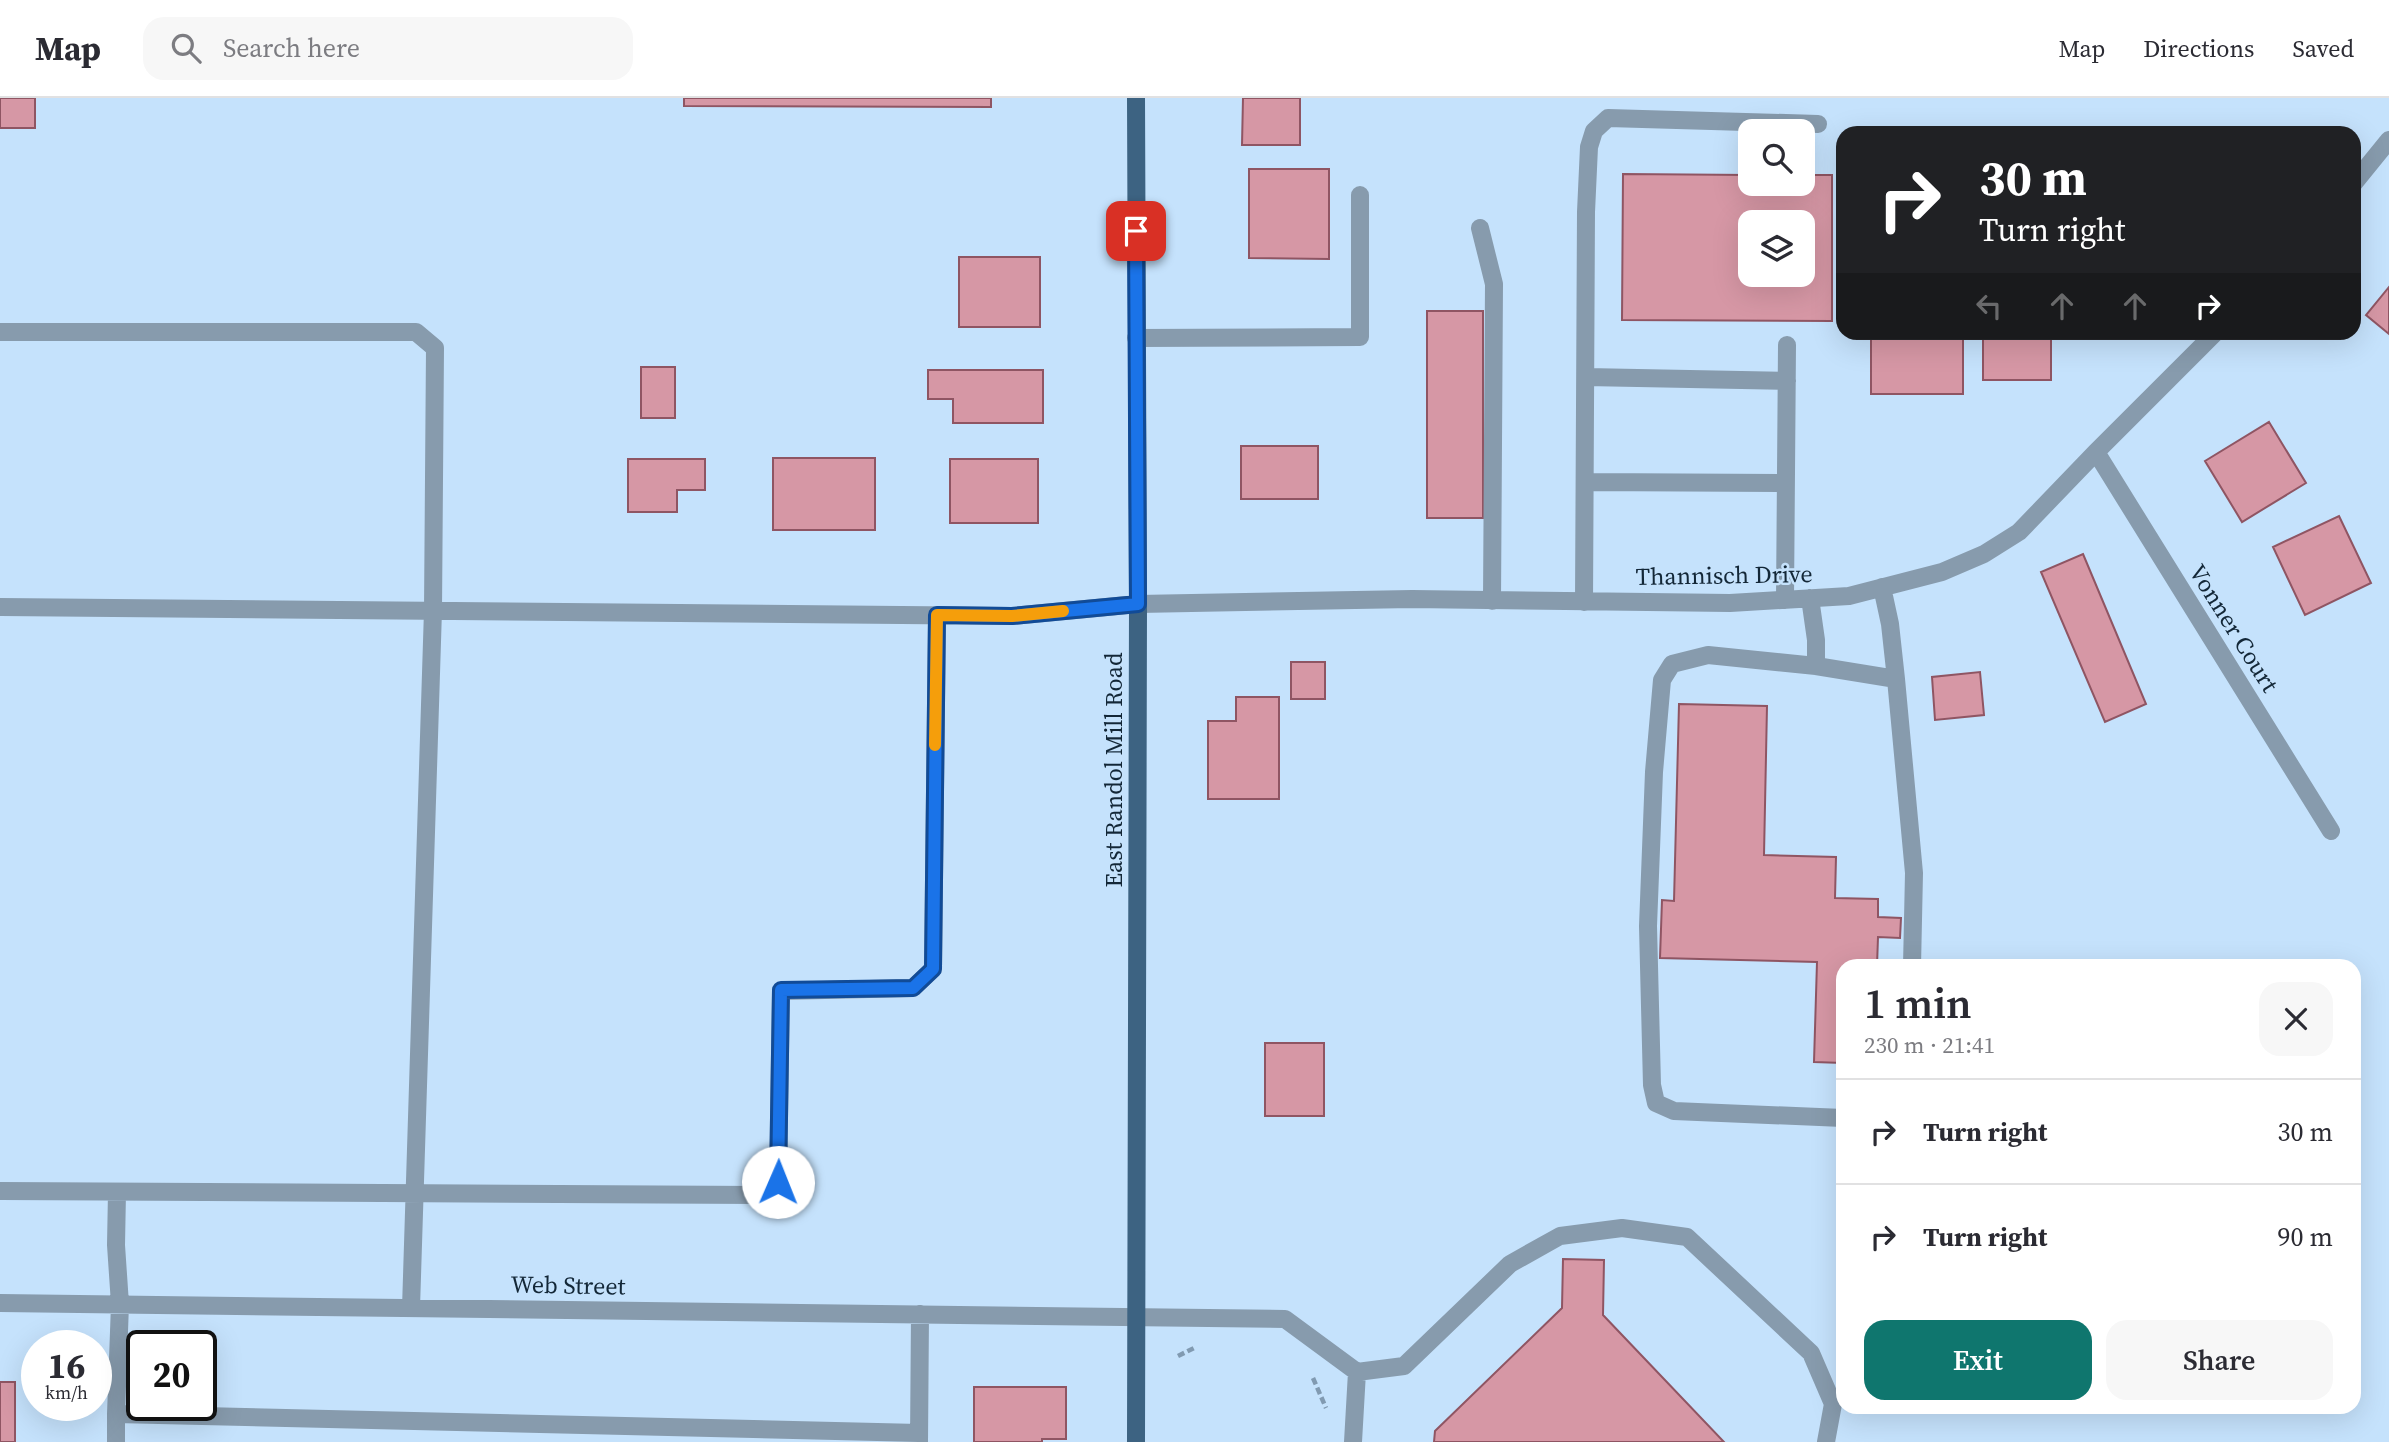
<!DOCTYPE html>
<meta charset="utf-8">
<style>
:root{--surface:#fff;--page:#f7f7f7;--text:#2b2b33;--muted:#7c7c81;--line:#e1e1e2;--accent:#0f766e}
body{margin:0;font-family:"Source Serif 4",serif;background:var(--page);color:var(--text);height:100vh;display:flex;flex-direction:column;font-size:26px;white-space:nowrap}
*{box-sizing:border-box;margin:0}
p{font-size:23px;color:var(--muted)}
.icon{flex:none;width:38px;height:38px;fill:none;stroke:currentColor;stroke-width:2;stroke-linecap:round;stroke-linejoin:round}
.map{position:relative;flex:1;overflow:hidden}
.side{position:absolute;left:1836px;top:861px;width:525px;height:455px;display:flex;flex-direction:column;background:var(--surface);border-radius:21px;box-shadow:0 7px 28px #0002}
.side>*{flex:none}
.top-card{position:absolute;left:1836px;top:28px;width:525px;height:214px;border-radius:21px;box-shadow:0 7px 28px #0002;background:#202124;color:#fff;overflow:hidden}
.fabs{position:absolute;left:1738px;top:21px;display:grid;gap:14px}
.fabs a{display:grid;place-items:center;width:77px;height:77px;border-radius:14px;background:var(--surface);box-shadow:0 7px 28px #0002;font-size:35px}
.speed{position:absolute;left:21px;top:1232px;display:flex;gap:14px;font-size:35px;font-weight:700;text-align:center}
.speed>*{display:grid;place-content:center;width:91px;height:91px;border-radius:50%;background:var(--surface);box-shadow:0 7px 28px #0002;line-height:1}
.speed small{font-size:18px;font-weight:400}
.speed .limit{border:4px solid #111;border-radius:10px;background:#fff;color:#111}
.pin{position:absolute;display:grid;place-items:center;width:60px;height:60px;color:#fff;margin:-30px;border-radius:14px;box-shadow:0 4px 10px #0006}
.me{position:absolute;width:77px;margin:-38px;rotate:1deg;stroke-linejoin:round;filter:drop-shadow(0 0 5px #0008)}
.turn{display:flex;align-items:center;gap:24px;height:147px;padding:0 28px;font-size:32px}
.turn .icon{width:91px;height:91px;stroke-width:2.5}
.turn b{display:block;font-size:49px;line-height:60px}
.lanes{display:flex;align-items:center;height:66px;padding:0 28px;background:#0003;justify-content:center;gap:35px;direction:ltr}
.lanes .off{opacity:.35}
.round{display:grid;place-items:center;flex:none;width:74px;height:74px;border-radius:21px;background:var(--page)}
.head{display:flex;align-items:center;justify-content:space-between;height:119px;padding:0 28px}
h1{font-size:42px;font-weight:600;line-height:52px}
.action{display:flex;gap:14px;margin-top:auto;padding:14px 28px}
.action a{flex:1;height:80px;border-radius:21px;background:var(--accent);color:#fff;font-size:28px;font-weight:600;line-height:80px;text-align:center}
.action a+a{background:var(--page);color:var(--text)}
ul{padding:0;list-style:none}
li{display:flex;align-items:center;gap:21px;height:105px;padding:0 28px;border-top:2px solid var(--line)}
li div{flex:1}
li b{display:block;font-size:26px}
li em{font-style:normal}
header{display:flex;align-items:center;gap:42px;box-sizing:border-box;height:98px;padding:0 35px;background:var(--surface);border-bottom:2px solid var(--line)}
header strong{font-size:33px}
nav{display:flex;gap:38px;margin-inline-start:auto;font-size:24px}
.search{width:490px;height:63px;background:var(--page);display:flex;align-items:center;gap:18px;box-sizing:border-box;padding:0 24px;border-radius:21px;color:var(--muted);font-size:26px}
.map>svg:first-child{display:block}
.building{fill:#d697a5;stroke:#8f5563;stroke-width:2;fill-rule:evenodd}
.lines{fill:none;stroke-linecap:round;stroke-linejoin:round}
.path{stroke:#819ab1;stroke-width:4.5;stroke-dasharray:7 3.5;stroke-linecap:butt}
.minor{stroke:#879bad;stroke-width:18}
.major{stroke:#3d6382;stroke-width:18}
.route-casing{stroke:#114b97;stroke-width:18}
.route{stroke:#1a73e8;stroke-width:12}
.slow{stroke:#f59e0b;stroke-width:12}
.labels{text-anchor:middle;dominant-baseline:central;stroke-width:5;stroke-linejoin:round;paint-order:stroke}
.street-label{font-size:24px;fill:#132737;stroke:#c5e2fc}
</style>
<header>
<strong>Map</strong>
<div class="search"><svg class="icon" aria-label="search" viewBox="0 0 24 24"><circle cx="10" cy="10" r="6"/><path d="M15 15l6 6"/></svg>Search here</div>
<nav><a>Map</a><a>Directions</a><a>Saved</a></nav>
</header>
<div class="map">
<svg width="2389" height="1344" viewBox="0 0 2389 1344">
<rect width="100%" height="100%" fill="#c5e2fc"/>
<path class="building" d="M0,0H35V30H0Z
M684,0H991V9L684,8Z
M1243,0H1300V47H1242Z
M1249,71H1329V161L1249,160Z
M1623,76L1750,77V86H1802V77H1832V223L1622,222ZM1750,124H1802V177H1750Z
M959,159H1040V229H959Z
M2389,189V236L2366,217Z
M1427,213H1483V420H1427Z
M1871,234H1963V296H1871Z
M1983,234H2051V282H1983Z
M641,269H675V320H641Z
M928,272H1043V325H953V301H928Z
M2269,324L2306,385L2242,424L2205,363Z
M1241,348H1318V401H1241Z
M773,360H875V432H773Z
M628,361H705V392H677V414H628Z
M950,361H1038V425H950Z
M2339,418L2371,485L2305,517L2273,449Z
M2083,456L2146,606L2105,624L2041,474Z
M1291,564H1325V601H1291Z
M1980,574L1984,617L1935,622L1932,579Z
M1236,599H1279V701H1208V623H1236Z
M1679,606L1767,608L1764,757L1836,759L1835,800L1878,801V819L1901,820L1900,840L1878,839L1877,868H1843V965L1814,964L1817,864L1660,860L1662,802L1674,803Z
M1265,945H1324V1018H1265Z
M1563,1161L1604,1162L1603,1217L1724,1344H1434L1435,1333L1562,1210Z
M0,1284H15V1344H0Z
M974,1289H1066V1341H1042V1344H974Z"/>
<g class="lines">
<path class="path" d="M1178,1258L1196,1249
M1313,1280L1326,1310"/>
<path class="minor" d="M2354,85L2389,42
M1480,130L1494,186L1492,503
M0,234H416L435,250L433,512L411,1210
M1136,240L1360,239V97
M1586,279L1787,283
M2096,354L2331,733
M1585,384L1785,385
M1882,489L1890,526L1896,581L1914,775L1912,868
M1810,500L1816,542V568L1708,557L1672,566L1662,582L1654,674L1648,828L1652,987L1656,1005L1674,1013L1843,1020
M1785,502L1787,247
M1584,504L1586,114L1589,49L1594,33L1608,20L1818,26
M0,509L1012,518L1138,506L1412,501L1730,505L1849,498L1942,474L1984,456L2019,434L2096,354L2216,234
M1816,568L1896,581
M0,1093L759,1097L778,1084L781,893L913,890L933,871L937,517
M117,1094L116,1147L120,1206L116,1316L919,1335
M0,1205L1285,1221L1357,1274L1353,1344
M1357,1274L1404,1268L1510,1166L1560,1138L1622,1130L1687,1139L1811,1255L1833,1306L1826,1344
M116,1316V1344
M919,1344L920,1216"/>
<path class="major" d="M1136,1344L1138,506L1136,0"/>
</g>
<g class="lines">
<g class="route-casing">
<path id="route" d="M778,1084L781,892L913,890L933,871L937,517L1012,518L1138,506L1136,133"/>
</g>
<use href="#route" class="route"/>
<path class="slow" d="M935,647L937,517L1012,518L1063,513"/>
</g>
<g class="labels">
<g class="street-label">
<text transform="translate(1724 477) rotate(-1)">Thannisch Drive</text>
<text transform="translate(2234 530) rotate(58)">Vonner Court</text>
<text transform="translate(1113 672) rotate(-90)">East Randol Mill Road</text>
<text transform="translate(568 1187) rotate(1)">Web Street</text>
</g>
</g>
</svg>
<div class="fabs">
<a><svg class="icon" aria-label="search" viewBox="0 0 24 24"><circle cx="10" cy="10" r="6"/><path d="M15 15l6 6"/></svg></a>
<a><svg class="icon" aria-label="layers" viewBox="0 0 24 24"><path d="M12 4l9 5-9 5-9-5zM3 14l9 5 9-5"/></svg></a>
</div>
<div class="speed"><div>16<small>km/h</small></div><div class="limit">20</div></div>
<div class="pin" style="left:1136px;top:133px;background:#d93025"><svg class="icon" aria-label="arrive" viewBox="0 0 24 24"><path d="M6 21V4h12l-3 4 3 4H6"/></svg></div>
<svg class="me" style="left:778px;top:1084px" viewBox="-20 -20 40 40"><circle r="19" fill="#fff"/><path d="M0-13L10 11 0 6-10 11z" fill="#1a73e8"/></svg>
<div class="top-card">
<div class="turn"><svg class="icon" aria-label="right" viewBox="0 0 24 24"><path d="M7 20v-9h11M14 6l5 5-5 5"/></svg><div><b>30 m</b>Turn right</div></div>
<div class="lanes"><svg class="icon off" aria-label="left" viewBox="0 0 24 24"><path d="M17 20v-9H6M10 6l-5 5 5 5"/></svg><svg class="icon off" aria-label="ahead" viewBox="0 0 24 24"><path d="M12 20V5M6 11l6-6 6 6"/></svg><svg class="icon off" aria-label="ahead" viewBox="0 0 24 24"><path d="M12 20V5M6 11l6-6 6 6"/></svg><svg class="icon" aria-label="right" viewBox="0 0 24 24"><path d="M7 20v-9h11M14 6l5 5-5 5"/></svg></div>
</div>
<section class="side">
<div class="head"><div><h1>1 min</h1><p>230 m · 21:41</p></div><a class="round"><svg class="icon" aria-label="close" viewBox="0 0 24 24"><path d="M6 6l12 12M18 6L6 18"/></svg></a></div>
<ul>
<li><svg class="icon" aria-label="right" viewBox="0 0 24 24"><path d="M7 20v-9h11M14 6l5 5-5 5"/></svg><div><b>Turn right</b></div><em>30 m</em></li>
<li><svg class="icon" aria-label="right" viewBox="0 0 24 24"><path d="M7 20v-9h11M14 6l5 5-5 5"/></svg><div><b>Turn right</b></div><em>90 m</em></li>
</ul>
<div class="action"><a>Exit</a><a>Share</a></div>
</section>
</div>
